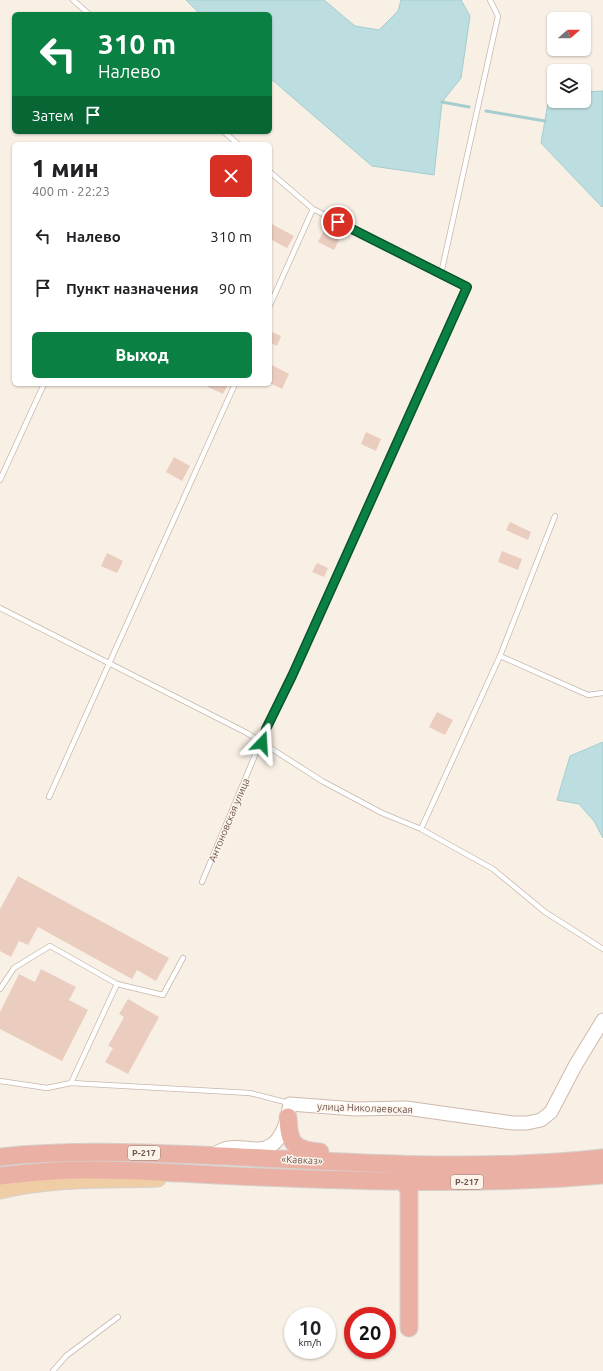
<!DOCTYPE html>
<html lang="ru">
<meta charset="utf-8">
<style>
:root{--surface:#fff;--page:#f6f6f6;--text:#202124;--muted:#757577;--accent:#0b8043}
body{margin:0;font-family:Ubuntu,sans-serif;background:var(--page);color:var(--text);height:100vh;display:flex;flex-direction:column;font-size:15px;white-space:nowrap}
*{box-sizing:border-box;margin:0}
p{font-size:13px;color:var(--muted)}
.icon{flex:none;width:22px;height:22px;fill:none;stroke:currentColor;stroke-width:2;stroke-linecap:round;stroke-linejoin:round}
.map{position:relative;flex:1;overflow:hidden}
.details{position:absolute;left:12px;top:142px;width:260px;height:244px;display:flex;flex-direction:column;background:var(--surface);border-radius:6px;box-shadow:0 1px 3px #0004}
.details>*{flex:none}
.guide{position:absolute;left:12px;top:12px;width:260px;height:122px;border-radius:6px;box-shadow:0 1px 3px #0004;background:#0b8043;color:#fff;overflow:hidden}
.needle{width:26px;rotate:70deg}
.fabs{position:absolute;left:547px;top:12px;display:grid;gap:8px}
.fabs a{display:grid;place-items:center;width:44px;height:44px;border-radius:6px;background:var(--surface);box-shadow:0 1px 3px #0004;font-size:20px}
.speed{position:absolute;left:284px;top:1307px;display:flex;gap:8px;font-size:20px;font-weight:700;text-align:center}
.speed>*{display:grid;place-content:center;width:52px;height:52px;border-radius:50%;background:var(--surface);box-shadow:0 1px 3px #0004;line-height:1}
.speed small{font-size:10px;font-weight:400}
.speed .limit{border:6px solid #d22;background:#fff;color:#111}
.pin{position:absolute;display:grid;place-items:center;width:34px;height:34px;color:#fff;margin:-17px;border:2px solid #fff;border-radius:50%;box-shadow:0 1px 4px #0007}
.me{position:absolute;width:44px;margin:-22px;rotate:20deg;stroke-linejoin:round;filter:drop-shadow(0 0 3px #0008)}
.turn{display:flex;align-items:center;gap:14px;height:84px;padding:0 20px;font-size:18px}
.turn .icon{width:52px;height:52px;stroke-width:2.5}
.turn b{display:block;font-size:28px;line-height:34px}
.then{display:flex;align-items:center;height:38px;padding:0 20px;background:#0003;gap:8px;font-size:15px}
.round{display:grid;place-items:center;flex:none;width:42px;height:42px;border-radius:6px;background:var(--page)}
.headline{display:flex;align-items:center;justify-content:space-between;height:68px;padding:0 20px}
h1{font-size:24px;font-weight:800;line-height:30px}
.action{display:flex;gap:8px;margin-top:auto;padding:8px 20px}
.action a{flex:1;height:46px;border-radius:6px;background:var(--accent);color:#fff;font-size:16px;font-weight:800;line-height:46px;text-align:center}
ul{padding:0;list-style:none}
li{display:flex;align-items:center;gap:12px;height:52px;padding:0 20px}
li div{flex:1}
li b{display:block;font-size:15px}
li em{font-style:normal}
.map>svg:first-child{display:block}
.water{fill:#bcdee0;stroke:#a4cdd0}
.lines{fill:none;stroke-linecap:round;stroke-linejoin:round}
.stream{stroke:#a4cdd0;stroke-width:3}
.building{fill:#ebcdc0}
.lane-casing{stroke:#c8b7ad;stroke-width:6}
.secondary-casing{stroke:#cdb9ae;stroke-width:15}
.primary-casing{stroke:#d6d0cd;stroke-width:17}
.highway-casing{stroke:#d6d0cd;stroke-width:19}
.lane{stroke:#fff;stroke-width:4.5}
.secondary{stroke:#fff;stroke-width:13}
.primary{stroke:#efcea6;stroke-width:15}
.highway{stroke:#ebb0a4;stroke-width:17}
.route-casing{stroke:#07532c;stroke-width:10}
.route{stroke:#0b8043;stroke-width:7}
.labels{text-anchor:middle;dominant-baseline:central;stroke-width:3;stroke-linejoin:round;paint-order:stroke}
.shield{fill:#fcf4eb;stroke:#99857d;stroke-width:1}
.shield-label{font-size:9px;font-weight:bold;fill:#6e564e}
.street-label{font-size:10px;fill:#6e564e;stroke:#fcf4eb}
</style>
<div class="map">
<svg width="603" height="1371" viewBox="0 0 603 1371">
<rect width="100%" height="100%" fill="#f9f0e5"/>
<path class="water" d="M186,0H324L355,26L379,30L398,11L401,0H461L470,16L461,78L442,102L434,175L372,166L270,78V14H200Z
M603,91V206L602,207L541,143L548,103L554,97V101H584V92Z
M603,742V838L594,821L579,804L557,800L570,756Z"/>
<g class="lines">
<path class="stream" d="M442,102L469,107
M486,111L545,121"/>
</g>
<path class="building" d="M270,223L294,236L287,248L270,239Z
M323,232L339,240L334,250L318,242Z
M270,331L281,336L277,346L270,343Z
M270,364L289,374L282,389L270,383Z
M202,384H228L223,394Z
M366,432L381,439L376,451L361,444Z
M174,457L190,466L182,481L166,472Z
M510,522L531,532L528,540L506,530Z
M502,551L522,559L518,570L498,562Z
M107,553L123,561L117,573L101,566Z
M317,563L328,568L324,577L312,572Z
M437,712L453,720L445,735L429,727Z
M18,876L169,958L156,981L137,970L132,979L38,927L28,945L19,941L11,957L0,951V909Z
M41,969L76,987L69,1000L88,1010L62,1061L0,1029V1012L19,974L35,982Z
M128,999L159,1017L128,1074L105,1062L113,1048L108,1046L124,1017L119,1014Z"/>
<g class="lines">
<g class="lane-casing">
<path id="lane" d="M73,0L89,14
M224,132L238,144
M441,274L498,16L490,0
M270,305L313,209
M0,480L44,384
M0,608L247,733L322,781L382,813L421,829L493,869L545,912L603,949
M500,656L588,695L603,693
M49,797L235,384
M421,829L500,656L555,516
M202,882L266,729L292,676L467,287L313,209L270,172
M117,984L163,995L183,958
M0,989L14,968L50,946L117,984L71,1083
M0,1081L47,1088L71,1083L250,1093L289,1103
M53,1371L66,1356L118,1317"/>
</g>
<g class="secondary-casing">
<path id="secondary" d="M212,1155C217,1153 224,1148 229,1148C238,1146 248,1149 257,1149C281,1150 287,1122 290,1104L355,1109L406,1108L513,1123H527L541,1120L551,1112L575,1066L603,1020"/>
</g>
<g class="primary-casing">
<path id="primary" d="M0,1191C51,1178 106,1181 158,1179"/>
</g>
<g class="highway-casing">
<path id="highway" d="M288,1117C289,1143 293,1150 320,1152
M0,1157C73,1149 148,1153 221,1156C348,1162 476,1172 603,1158
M0,1176C27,1173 54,1170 82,1170C133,1169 185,1174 236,1176C358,1181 481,1186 603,1175
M403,1181L409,1190V1328"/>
</g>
<use href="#lane" class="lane"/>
<use href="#secondary" class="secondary"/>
<use href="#primary" class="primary"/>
<use href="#highway" class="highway"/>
</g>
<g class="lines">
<g class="route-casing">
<path id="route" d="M262,743L266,729L292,676L467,287L338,222"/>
</g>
<use href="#route" class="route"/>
</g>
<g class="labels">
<g class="shield">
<rect x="128" y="1146" width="32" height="14" rx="3"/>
<rect x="451" y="1175" width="32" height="14" rx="3"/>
</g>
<g class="shield-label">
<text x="144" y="1153">Р-217</text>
<text x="467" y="1182">Р-217</text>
</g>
<g class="street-label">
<text transform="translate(229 820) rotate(-67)">Антоновская улица</text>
<text transform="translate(365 1108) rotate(2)">улица Николаевская</text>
<text transform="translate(302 1160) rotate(3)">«Кавказ»</text>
</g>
</g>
</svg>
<div class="fabs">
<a><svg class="needle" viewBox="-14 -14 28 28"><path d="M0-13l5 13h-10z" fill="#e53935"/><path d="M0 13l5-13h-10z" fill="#757577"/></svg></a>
<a><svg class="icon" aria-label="layers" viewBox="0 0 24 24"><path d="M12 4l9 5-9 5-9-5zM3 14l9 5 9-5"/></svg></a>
</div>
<div class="speed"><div>10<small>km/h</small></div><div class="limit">20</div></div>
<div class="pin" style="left:338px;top:222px;background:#d93025"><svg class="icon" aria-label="arrive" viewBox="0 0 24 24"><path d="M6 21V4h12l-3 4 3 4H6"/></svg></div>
<svg class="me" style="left:262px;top:743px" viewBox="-20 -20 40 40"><path d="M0-17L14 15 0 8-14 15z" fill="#0b8043" stroke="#fff" stroke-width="4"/></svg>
<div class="guide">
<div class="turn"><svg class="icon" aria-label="left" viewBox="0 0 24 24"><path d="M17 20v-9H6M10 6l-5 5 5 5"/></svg><div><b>310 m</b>Налево</div></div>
<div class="then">Затем<svg class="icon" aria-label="arrive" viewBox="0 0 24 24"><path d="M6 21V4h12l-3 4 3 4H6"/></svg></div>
</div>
<section class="details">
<div class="headline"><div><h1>1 мин</h1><p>400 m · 22:23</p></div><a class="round" style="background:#d93025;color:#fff"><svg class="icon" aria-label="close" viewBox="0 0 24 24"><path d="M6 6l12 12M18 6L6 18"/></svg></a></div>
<ul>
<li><svg class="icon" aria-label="left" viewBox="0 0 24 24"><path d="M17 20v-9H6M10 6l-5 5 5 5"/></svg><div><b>Налево</b></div><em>310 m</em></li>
<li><svg class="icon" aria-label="arrive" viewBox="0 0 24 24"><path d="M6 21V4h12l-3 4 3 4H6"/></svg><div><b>Пункт назначения</b></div><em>90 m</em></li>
</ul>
<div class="action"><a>Выход</a></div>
</section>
</div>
